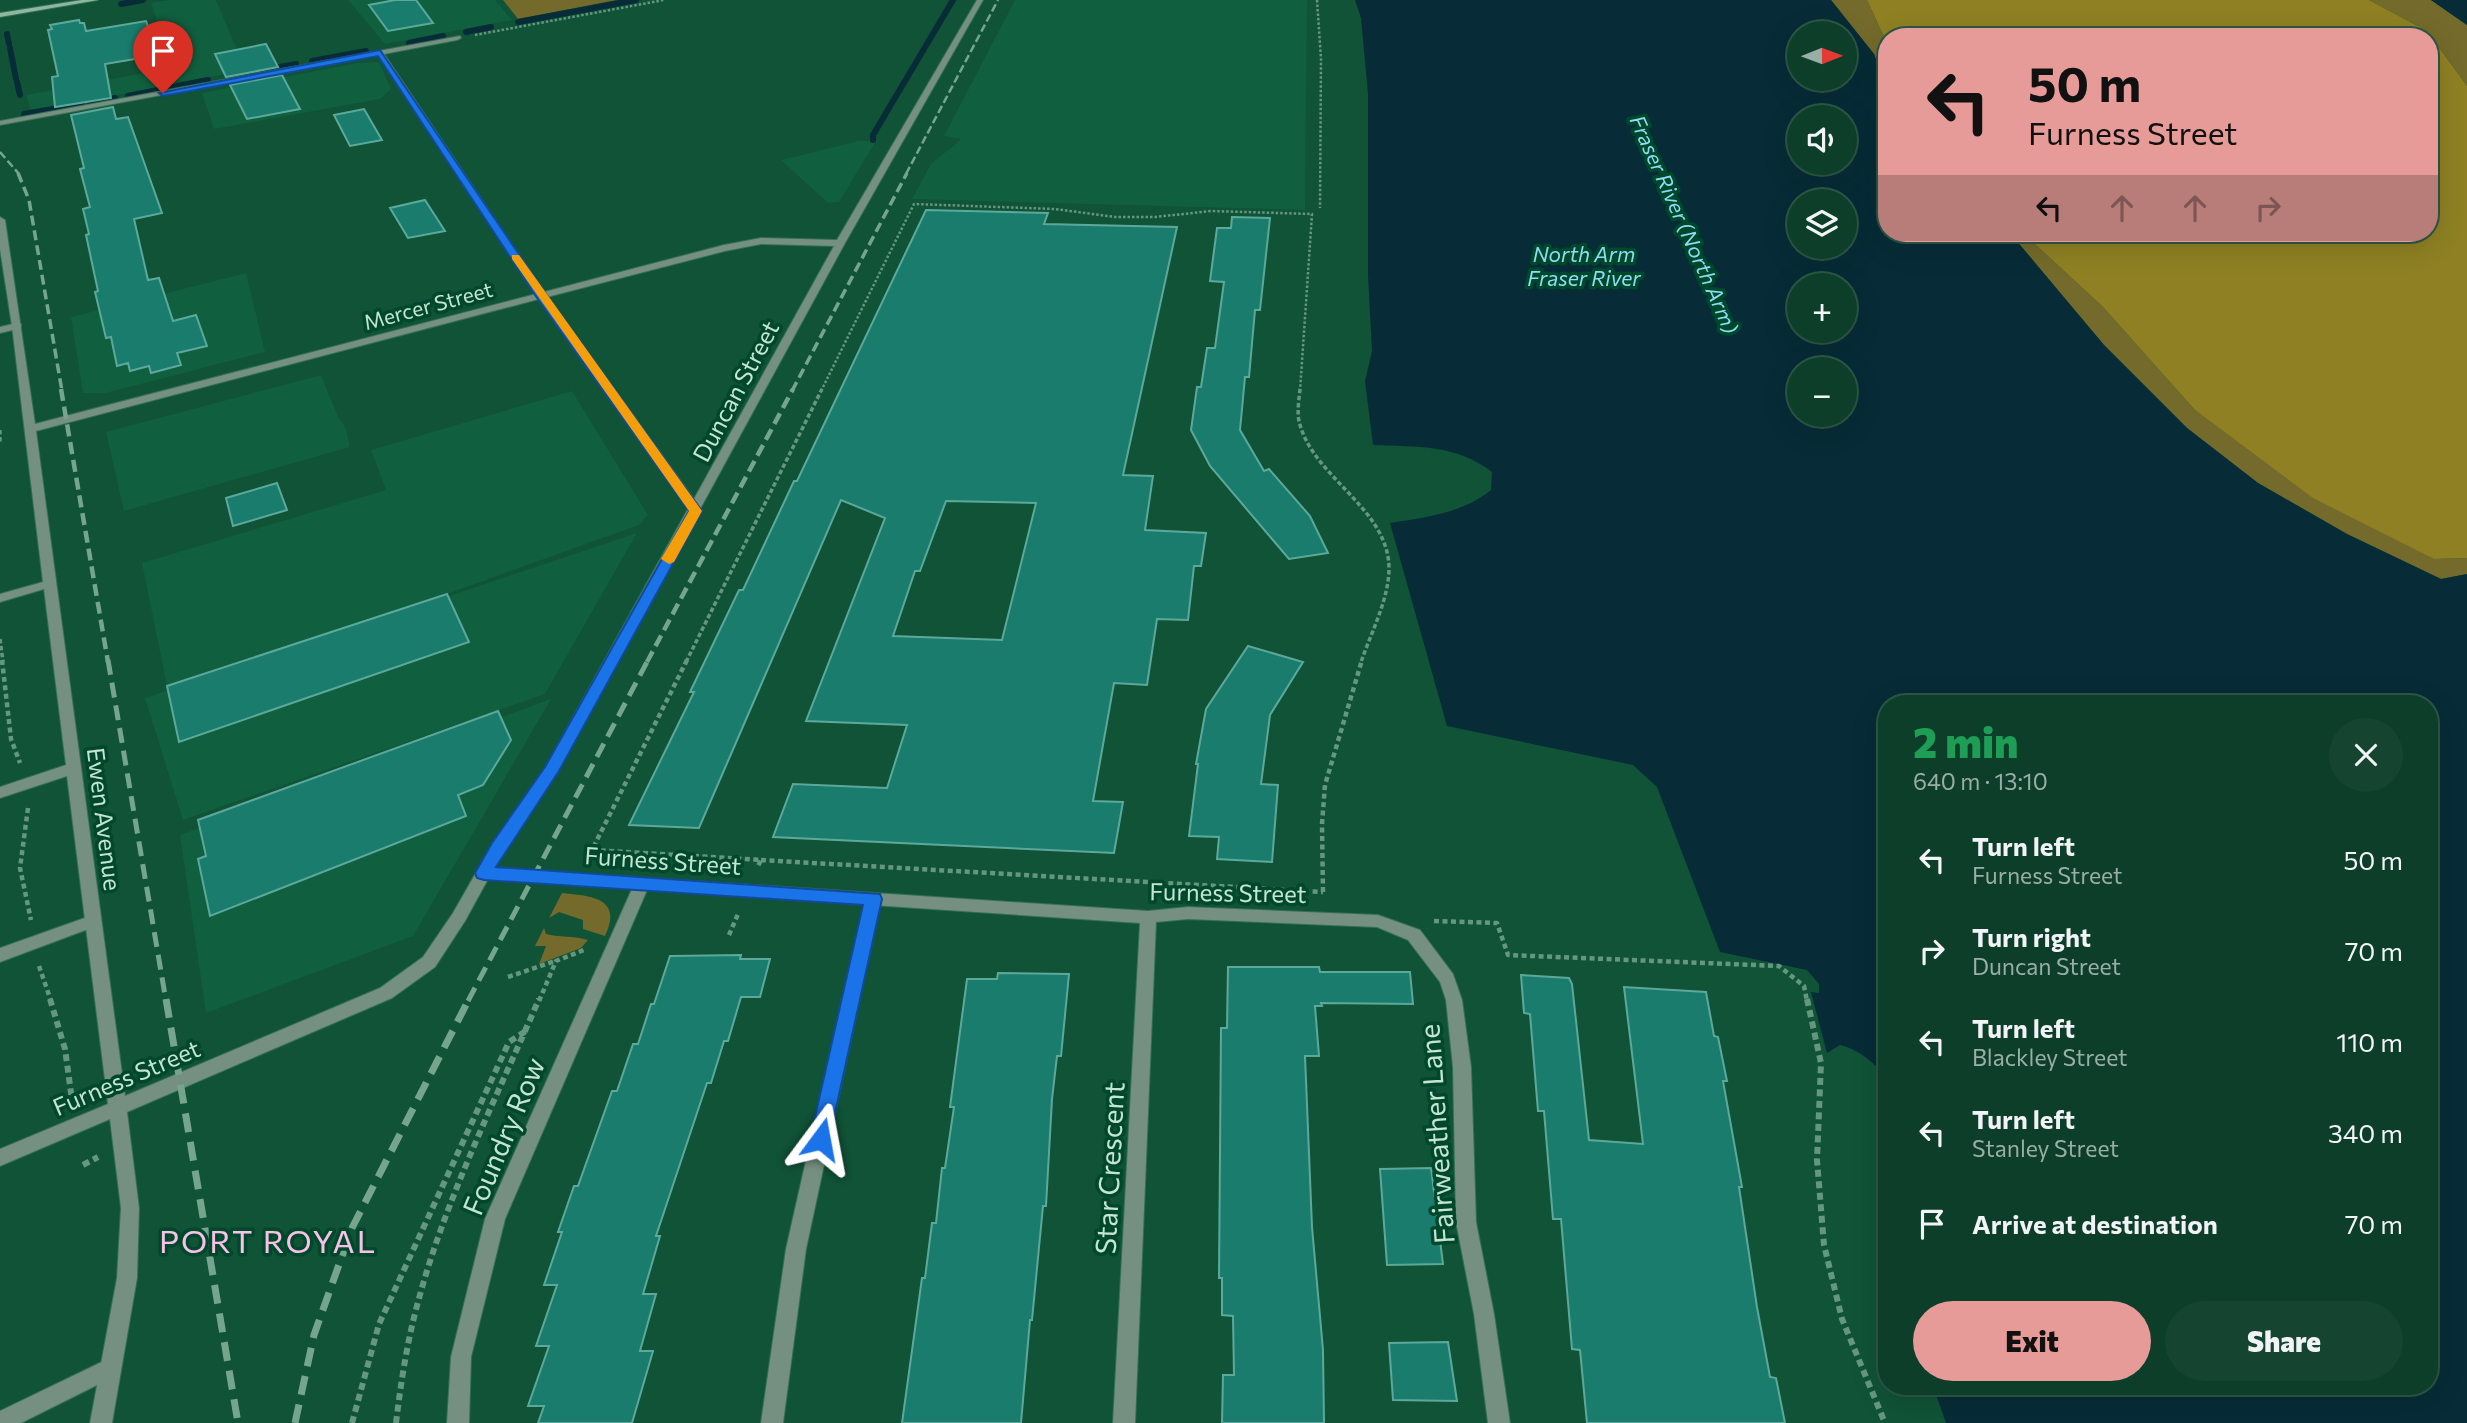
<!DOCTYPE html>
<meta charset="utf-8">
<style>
:root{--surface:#0c3e29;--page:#154531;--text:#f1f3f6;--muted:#9aaea8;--line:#2c5746;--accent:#e69b98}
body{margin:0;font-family:Commissioner,sans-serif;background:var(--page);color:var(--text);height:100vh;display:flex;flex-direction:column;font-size:26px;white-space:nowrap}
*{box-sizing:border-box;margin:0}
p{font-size:23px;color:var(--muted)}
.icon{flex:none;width:38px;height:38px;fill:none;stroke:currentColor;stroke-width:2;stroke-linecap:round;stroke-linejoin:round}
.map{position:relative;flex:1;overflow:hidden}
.panel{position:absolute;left:1878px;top:695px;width:560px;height:700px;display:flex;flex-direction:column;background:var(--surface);border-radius:28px;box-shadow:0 7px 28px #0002,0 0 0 2px var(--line)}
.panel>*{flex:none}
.guide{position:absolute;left:1878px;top:28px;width:560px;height:214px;border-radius:28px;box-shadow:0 7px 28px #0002,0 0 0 2px var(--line);background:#e69b98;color:#111;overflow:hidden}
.needle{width:46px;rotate:89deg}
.fabs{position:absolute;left:1787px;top:21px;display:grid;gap:14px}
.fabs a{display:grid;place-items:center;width:70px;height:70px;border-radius:50%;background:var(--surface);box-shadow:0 7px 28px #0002,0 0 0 2px var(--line);font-size:35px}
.pin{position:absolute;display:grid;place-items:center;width:60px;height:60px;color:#fff;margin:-72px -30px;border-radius:50% 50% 50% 0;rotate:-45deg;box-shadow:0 0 7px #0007}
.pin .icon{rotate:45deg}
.me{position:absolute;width:77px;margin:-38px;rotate:13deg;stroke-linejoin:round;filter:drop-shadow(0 0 5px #0008)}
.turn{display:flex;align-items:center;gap:24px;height:147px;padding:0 35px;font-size:32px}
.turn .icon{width:91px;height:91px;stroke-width:2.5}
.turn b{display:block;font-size:49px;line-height:60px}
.lanes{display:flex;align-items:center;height:66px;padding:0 35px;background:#0003;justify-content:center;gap:35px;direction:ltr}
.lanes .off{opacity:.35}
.round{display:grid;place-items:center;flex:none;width:74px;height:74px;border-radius:37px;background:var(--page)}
.headline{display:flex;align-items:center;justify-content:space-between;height:119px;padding:0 35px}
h1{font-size:42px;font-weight:800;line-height:52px;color:#1e9e55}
.primary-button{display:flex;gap:14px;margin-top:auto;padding:14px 35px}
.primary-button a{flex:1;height:80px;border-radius:42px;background:var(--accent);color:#111;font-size:28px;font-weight:800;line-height:80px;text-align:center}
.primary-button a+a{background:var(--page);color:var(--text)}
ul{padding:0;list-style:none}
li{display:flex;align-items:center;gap:21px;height:91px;padding:0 35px}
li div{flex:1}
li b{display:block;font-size:26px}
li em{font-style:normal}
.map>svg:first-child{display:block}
.built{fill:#105f3f}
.green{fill:#746a2b}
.forest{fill:#8e8023}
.water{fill:#072c37;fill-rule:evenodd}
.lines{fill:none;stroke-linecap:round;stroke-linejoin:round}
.stream{stroke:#072c37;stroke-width:6}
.building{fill:#1a7c6d;stroke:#5ca99b;stroke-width:2;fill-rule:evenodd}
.lane-casing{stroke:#347056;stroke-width:2}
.street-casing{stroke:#347056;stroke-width:2}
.secondary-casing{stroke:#347056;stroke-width:2}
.path-far3{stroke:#659780;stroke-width:2.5;stroke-dasharray:2.5 2;stroke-linecap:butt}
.path-far2{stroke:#659780;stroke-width:3.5;stroke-dasharray:4.5 2.5;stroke-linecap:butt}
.path-far1{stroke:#659780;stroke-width:4.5;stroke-dasharray:5 3.5;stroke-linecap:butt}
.path{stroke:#659780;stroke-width:6;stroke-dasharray:7 4.5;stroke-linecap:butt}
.lane{fill:#758f80;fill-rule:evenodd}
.street{fill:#758f80;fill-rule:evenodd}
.secondary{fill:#8eb7a0;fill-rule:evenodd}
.rail-far4{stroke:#76a58e;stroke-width:2.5;stroke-dasharray:8 3.5;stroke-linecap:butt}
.rail-far3{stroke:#76a58e;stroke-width:3.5;stroke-dasharray:10 5;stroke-linecap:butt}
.rail-far2{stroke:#76a58e;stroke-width:4.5;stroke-dasharray:12 6;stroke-linecap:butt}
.rail-far1{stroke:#76a58e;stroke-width:5;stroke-dasharray:15 8;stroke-linecap:butt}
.rail{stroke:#76a58e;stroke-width:7;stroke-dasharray:19 10;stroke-linecap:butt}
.route{fill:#1a73e8;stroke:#114b97;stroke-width:2}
.slow{fill:#f59e0b}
.labels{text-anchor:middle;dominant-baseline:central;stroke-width:7;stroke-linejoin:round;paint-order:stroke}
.far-water-label{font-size:21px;font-style:italic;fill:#8ddcf5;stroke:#00482c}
.far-street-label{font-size:21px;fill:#c5e4d2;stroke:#00482c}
.street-label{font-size:24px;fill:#c5e4d2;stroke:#00482c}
.near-street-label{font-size:28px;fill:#c5e4d2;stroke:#00482c}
.near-neighbourhood-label{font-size:32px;letter-spacing:2px;fill:#f9c1e5;stroke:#00482c}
</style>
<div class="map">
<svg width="2467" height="1423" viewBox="0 0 2467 1423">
<rect width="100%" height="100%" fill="#105337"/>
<path class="built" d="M169,0H216L246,71L179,82L151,3Z
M348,0H495L512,20L385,44Z
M1015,0H1307L1305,210L912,199L931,164L961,139L944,136Z
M379,62L391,89L380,99L214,129L202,93L357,63Z
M160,70L165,86L31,111L26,95Z
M858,141H876L839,202L828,203L781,160Z
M246,273L265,352L106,393H83L71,317Z
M321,375L338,417L345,426L350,447L124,511L106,432Z
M572,391L648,515L639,525L447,594L167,686L142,563L386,490L371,450Z
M637,533L545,694L183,820L145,698Z
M551,699L413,936L206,1013L180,835Z"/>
<path class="green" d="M503,0H616L518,19Z
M1831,0H1867L1886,41V86L1874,54Z
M2369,0H2431L2467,25V86L2427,31Z
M2010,233H2023L2103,307L2194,409L2434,559L2467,558V574L2441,579L2347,534L2258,483L2187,428L2104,345Z
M562,893C592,896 623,898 605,936L583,929V920L559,912L549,918Z
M544,928L546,934C562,938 571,935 588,940L581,948L539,964L546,946H535Z"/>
<path class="forest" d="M1867,0H2369L2427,31L2467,86V558L2434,559L2313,498L2194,409L2103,307L2023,233H2429V37H1886V41Z"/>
<path class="water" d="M1355,0H1831L1874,54L1886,86V233H2010L2104,345L2187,428L2258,483L2347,534L2441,579L2467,574V1423H1946L1933,1386H2429V704H1886V1099C1885,1092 1885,1082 1882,1076C1876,1061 1854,1048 1840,1045L1827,1053L1811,992L1819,993V984L1807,970L1720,952L1657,787L1633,765L1447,726L1390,523C1426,517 1461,514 1491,490L1492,472C1456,444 1417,447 1373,445L1365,381L1372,351L1368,275V94L1361,18ZM1799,33H1844V79H1799ZM1799,117H1844V163H1799ZM1799,201H1844V247H1799ZM1799,285H1844V331H1799ZM1799,369H1844V415H1799Z
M2431,0H2467V25Z"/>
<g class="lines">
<path class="stream" d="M121,4L143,0
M518,22L636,0
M466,32L491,27
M7,34L9,44
M409,43L443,36
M10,48L16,79
M312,61L366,51
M263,70L296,64
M17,82L20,95
M128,96L208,80
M90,103L115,98
M24,114L82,104
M873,140V135L953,0"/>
</g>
<path class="building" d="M395,0H416L433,23L388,31L369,5Z
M79,20L80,23H84L86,31L146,21L159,55L105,64L111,98L55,107L52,77L58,76L48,30L52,29L50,25Z
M266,44L278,67L226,77L215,54Z
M282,75L300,109L247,119L230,85Z
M113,107L116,119L128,117L162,213L134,219L148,280L159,278L173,321L196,315L207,346L177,353L181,365L151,373L149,366L130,371L128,363L117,366L111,337L106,338L95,292L98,291L86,235L89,234L83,209L90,207L80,169L84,168L71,115Z
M364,109L382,140L350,146L334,115Z
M425,200L445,231L408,238L390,208Z
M926,210L1048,213L1044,224L1177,227L1123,475L1153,476L1145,530L1206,533L1201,566H1194L1188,620L1157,619L1147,685L1114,683L1093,801L1123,802L1114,853L773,837L793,784L887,788L907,725L806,721L885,518L841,500L699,828L629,825L694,692H690L739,590H743L794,481H797ZM946,501L1036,503L1002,640L893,636L915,571H920Z
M1232,217L1270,218L1260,310H1255L1249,377H1245L1240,430L1264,471L1269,469L1310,516L1328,553L1289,559L1210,466L1191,430L1197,387H1201L1207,348H1215L1224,282L1210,281L1217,228H1231Z
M277,483L287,510L233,526L226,498Z
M447,594L469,642L179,742L167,686Z
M1248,646L1303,662L1270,715L1261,784L1278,785L1272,862L1217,859L1219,837L1189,836L1198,764H1196L1206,709Z
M498,711L511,740L483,785L458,795L466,816L210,916L198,859L206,856L198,820Z
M741,955L740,959H770L760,997H741L728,1041H724L711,1083H707L656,1236H660L643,1294H656L640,1351H653L632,1423H538L544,1406H528L549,1346H536L557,1285H544L562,1232H558L574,1186H578L612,1091H617L633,1044H638L651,1004H654L670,956Z
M1228,967H1319L1320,972H1410L1413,1004L1321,1003L1322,1006H1315L1319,1056H1305L1312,1227L1323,1350L1324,1423H1222L1223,1375H1234L1233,1316L1222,1315V1278H1219L1221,1028H1227Z
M998,973L1069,974L1061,1056H1057L1052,1099L1046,1206H1043L1032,1320H1030L1021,1423H902L922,1278H925L932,1223H936L942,1168H945L954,1107H950L967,979H997Z
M1521,975L1569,978L1572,984L1589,1140L1643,1144L1624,987L1706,992L1714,1036L1718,1037L1727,1081H1723L1742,1187H1739L1757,1307L1770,1377L1776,1378L1785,1423H1587L1580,1350L1572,1349L1561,1219H1553L1544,1111H1538L1530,1014L1524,1013Z
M1431,1168L1443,1264L1387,1265L1380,1169Z
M1448,1342L1457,1401L1393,1400L1389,1343Z"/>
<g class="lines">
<g class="lane-casing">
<path id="lane" d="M17,323L21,324V328L0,333V327Z
M873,893L879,895L881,899L806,1249L783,1423H761L786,1249L865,899L867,895Z
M93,915L99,917L101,921L99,925L0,962V948Z
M110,1358L117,1361L120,1368L117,1375L21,1423H0V1411Z"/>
</g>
<g class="street-casing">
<path id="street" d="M977,0H983L845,243L700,509L702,511L698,514L558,771L494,868L1148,911L1188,907L1378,915L1420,930L1453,974L1462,1000L1471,1067L1476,1222L1494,1314L1510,1423H1488L1474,1314L1456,1222L1453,1067L1446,1000L1440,982L1408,940L1377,927L1188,919L1156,922L1135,1423H1113L1140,923L647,890L505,1219L471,1357L469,1423H447L451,1357L485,1219L632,889L488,879L465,921L435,967L392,998L127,1112L139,1208L137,1278L112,1423H90L117,1278L121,1208L110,1119L0,1166V1149L108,1104L67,776L0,798V787L66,765L44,589L0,602V594L43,582L12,326L0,249V217L5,220L35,424L536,294L378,55L0,125V121L460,36L461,38L457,40L384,54L544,292L724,245L761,238L837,240ZM761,244L834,246L694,499L547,297L725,251ZM539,299L688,509L545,768L493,843L453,913L423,957L380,988L125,1096L36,431Z"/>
</g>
<g class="secondary-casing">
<path id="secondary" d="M82,0H98L0,17V13Z"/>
</g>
<path class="path-far3" d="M1317,0L1321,59L1320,208
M475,35L664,0
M821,391L914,204L1055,209L1115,217H1155L1211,211L1312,214L1300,391"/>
<path class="path-far2" d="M1300,389C1299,399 1297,412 1299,421C1312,478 1390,508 1389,570C1388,601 1371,633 1361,662
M0,430V442
M0,639L3,662
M686,662L822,389"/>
<path class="path-far1" d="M2,660L11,739L20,763
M687,660L592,850L761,860L757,868
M28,808L20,868L31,920
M761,860L1323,892
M1323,892L1322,824L1325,785L1362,660
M1434,921L1497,923L1508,955L1779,966L1804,986L1807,1001
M729,935L738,914
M39,966L51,1001
M508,977L555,961
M539,1001L556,961L584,950"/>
<path class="path" d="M50,999L65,1049L72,1100
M1807,999L1821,1063L1817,1160L1824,1245L1842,1319L1885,1423
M83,1165L98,1157
M352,1423L379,1324L509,1042L526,1031
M396,1423C401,1382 407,1342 418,1302C446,1197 496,1099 539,999"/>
<use href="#lane" class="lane"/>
<use href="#street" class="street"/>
<use href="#secondary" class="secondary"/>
<path class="rail-far4" d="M0,152L19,174
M906,174L998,0"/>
<path class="rail-far3" d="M18,173L29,200L62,391
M792,391L907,173"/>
<path class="rail-far2" d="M61,389L108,662
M647,662L793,389"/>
<path class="rail-far1" d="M108,660L166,1001
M468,1001L648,660"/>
<path class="rail" d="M166,999L238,1423
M295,1423L314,1335L352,1228L469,999"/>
</g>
<path class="route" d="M380,50L546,294L702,511L559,771L496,867L880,894L882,899L828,1145L821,1148L813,1145L810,1139L863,905L484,880L477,878L475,873L492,843L545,767L689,511L535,295L378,56L163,96L159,93Z"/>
<path class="slow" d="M512,255H519L702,511L674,562L669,564L661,559L689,511L512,259Z"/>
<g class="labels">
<g class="far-water-label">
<text transform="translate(1685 224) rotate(66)">Fraser River (North Arm)</text>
<text x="1584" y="253">North Arm<tspan x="1584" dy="24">Fraser River</tspan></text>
</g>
<g class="far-street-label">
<text transform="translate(428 305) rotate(-15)">Mercer Street</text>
</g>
<g class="street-label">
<text transform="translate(735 391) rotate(-62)">Duncan Street</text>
<text transform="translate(105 819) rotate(83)">Ewen Avenue</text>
<text transform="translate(663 860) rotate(4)">Furness Street</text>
<text transform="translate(1228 892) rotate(1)">Furness Street</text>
<text transform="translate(126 1077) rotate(-23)">Furness Street</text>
</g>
<g class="near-street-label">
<text transform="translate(1436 1134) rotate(-94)">Fairweather Lane</text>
<text transform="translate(503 1136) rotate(-67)">Foundry Row</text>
<text transform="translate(1109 1168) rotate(-87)">Star Crescent</text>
</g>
<g class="near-neighbourhood-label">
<text x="268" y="1240">PORT ROYAL</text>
</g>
</g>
</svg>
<div class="fabs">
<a><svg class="needle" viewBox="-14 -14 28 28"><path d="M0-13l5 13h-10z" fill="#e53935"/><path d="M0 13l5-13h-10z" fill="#9aaea8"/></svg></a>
<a><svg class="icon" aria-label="sound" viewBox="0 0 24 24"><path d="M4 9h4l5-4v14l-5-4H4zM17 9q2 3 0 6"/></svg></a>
<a><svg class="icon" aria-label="layers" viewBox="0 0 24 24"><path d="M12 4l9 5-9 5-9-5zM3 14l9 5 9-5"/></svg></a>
<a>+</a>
<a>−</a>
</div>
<div class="pin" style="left:163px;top:93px;background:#d93025"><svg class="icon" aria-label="arrive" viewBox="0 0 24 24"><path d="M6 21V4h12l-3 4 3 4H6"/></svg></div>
<svg class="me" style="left:821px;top:1139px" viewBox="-20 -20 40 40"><path d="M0-17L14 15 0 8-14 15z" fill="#1a73e8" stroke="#fff" stroke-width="4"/></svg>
<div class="guide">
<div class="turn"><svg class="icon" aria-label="left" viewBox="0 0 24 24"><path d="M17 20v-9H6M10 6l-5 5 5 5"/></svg><div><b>50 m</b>Furness Street</div></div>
<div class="lanes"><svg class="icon" aria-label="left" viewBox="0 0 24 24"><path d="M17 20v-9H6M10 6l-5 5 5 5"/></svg><svg class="icon off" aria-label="ahead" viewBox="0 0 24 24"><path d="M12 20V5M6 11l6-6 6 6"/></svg><svg class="icon off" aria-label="ahead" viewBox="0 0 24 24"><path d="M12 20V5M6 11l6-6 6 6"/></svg><svg class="icon off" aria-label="right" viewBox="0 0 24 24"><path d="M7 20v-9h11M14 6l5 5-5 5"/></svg></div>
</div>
<section class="panel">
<div class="headline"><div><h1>2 min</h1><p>640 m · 13:10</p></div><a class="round"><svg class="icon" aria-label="close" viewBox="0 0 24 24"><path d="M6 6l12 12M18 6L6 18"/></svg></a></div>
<ul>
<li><svg class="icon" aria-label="left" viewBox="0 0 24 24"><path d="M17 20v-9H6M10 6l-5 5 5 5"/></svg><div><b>Turn left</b><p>Furness Street</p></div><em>50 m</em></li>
<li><svg class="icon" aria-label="right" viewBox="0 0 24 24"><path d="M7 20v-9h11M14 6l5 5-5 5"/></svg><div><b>Turn right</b><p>Duncan Street</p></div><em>70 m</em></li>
<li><svg class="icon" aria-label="left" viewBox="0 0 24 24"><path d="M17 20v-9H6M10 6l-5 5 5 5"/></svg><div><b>Turn left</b><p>Blackley Street</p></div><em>110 m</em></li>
<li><svg class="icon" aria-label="left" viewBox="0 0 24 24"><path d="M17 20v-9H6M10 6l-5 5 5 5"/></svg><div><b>Turn left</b><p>Stanley Street</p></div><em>340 m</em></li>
<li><svg class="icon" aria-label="arrive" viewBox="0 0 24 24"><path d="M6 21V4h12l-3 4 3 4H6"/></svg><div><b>Arrive at destination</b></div><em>70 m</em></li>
</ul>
<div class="primary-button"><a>Exit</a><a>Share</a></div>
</section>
</div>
